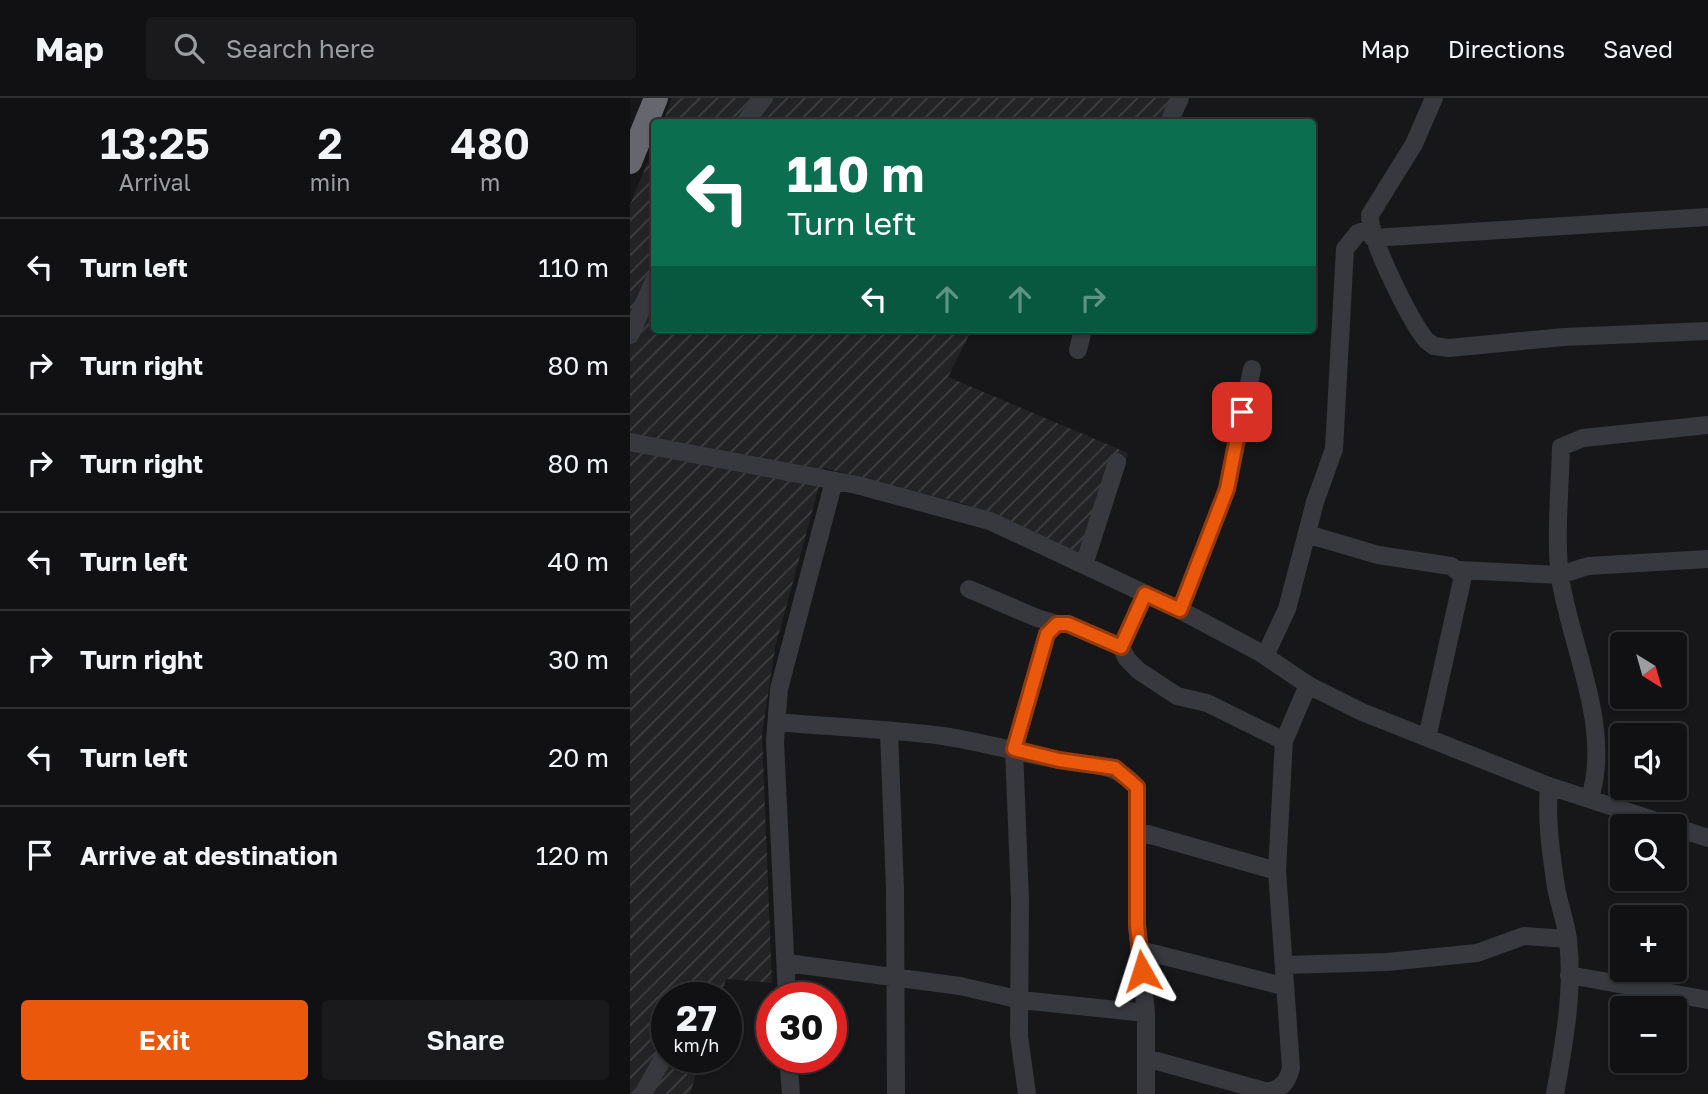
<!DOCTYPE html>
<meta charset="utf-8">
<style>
:root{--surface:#111113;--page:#1a1a1c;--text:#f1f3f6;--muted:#9c9da0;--line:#303133;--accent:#ea580c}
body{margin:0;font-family:"Golos Text",sans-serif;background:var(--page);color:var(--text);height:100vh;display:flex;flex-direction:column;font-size:26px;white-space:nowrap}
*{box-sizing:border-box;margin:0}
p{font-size:23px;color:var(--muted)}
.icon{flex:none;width:38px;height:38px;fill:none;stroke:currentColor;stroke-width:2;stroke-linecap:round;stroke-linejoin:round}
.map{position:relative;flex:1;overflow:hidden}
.sheet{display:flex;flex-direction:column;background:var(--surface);width:630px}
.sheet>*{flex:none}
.banner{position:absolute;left:21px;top:21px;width:665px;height:214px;border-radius:7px;box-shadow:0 2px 5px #0004,0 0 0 2px var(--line);background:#0b6e4f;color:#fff;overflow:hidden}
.needle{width:46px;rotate:143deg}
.controls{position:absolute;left:980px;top:534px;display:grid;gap:14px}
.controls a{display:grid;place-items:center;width:77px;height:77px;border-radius:7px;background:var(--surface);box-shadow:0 2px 5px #0004,0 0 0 2px var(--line);font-size:35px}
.speed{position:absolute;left:21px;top:884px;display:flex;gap:14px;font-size:35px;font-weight:700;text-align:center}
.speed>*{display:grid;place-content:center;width:91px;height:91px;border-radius:50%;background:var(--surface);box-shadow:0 2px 5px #0004,0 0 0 2px var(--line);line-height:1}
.speed small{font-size:18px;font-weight:400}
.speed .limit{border:10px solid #d22;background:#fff;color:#111}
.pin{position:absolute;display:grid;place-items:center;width:60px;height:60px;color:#fff;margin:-30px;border-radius:14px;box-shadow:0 4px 10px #0006}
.me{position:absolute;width:77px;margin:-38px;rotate:354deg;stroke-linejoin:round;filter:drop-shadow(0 0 5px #0008)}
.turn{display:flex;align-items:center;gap:24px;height:147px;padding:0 21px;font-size:32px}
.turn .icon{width:91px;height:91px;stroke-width:2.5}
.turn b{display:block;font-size:49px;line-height:60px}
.lanes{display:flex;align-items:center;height:66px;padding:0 21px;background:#0003;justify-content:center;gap:35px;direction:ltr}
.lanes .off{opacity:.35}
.eta{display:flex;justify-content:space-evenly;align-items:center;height:119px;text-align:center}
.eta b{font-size:42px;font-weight:600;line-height:49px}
.cta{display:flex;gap:14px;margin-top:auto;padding:14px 21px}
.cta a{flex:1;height:80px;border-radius:7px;background:var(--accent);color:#fff;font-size:28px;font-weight:600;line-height:80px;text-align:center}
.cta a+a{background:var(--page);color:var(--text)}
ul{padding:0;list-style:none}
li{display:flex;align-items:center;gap:21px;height:98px;padding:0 21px;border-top:2px solid var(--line)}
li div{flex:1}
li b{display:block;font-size:26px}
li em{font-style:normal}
header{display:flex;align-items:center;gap:42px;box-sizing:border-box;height:98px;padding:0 35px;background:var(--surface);border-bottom:2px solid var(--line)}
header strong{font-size:33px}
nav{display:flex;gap:38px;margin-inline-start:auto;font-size:24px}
.search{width:490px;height:63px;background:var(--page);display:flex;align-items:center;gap:18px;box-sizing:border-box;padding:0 24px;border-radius:7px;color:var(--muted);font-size:26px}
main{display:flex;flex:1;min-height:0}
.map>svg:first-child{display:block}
.industrial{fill:url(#industrial-furrows)}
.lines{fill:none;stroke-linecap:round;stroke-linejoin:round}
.minor{stroke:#38393e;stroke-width:18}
.highway{stroke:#65666e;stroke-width:24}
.route-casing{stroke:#983908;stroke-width:18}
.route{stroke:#ea580c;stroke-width:12}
</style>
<header>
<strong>Map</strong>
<div class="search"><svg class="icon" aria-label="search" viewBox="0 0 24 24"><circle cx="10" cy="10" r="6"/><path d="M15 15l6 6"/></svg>Search here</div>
<nav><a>Map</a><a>Directions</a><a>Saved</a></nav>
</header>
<main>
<section class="sheet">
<div class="eta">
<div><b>13:25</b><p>Arrival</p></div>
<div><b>2</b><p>min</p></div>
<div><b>480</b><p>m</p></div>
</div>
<ul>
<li><svg class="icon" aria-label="left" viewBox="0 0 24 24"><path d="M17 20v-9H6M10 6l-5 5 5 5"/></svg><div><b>Turn left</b></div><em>110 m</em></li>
<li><svg class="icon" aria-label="right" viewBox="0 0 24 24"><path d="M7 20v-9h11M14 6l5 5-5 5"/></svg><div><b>Turn right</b></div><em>80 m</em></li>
<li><svg class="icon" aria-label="right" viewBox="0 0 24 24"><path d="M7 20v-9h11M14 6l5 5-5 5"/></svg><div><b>Turn right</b></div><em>80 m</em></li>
<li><svg class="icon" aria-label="left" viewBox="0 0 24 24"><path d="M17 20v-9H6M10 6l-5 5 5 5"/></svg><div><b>Turn left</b></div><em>40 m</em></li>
<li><svg class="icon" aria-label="right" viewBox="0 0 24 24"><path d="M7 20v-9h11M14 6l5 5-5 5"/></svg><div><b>Turn right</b></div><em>30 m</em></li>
<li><svg class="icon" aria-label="left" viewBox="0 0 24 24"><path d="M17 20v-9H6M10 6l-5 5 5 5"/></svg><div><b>Turn left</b></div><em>20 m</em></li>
<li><svg class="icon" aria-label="arrive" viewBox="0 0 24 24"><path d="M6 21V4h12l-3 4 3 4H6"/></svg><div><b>Arrive at destination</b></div><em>120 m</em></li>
</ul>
<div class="cta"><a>Exit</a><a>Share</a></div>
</section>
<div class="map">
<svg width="1078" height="996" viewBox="0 0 1078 996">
<defs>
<pattern id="industrial-furrows" width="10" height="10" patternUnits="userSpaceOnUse" patternTransform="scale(1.75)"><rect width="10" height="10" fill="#232326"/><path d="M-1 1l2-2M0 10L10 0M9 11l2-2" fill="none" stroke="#404043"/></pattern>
</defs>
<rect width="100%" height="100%" fill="#171719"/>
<path class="industrial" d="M42,0H541L530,24H33Z
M24,49V231H342L318,279L498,355L463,461L335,406L194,370L145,550L132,636L142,885L96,881L90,899L37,900V959H71L60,996H0V107Z"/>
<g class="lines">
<path class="minor" d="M804,0L784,46L740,117C739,141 780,222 796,242L804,248L819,250L934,239L1078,233
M115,24L134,0
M539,24L550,0
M743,140L1078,119
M0,237L24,183
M448,252L453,231
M0,344L227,387L360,423L550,512L629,554L678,587L732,614L919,688L1078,740
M677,436L748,457L821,468L833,478L797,640
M454,467L487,364
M829,472L930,477L958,468L1078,461
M339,491L407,520L427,526
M550,512L597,391L622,271
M491,549L515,496
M635,558L657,511L685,404L704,351L715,151L728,135L739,131
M147,624C202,629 258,631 313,638C352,644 390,655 429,662C459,668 485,663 507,689V827L516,915V996
M259,633L265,791L266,996
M919,688C916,721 921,756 926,789C929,807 936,824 938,842C944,893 934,946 925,996
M960,700C982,629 941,550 930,479C925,441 930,389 931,349L953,340L1078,327
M507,733L647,773
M510,852L653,888
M157,865L330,888L391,902L516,915
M654,867L757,864L847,855L894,838L938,841
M939,877L1078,902
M157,900L145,643L149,591L204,383
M158,959L161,996
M516,960L638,994C652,990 657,985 661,970L647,773L653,660L654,643L678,587
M13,996L37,953
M397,996L389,938L390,802L384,651L417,536L427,526H438L491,549L497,561L509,573L547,598L577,605L654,643"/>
<path class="highway" d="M0,64L26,0"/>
</g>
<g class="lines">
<g class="route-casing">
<path id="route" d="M512,873L507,827V689L485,670L429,662L384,651L417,536L427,526H438L491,549L515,496L550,512L597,391L612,314"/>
</g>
<use href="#route" class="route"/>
</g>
</svg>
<div class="controls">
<a><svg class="needle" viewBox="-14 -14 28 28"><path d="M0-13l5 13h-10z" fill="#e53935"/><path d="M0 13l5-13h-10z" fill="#9c9da0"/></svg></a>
<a><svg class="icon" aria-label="sound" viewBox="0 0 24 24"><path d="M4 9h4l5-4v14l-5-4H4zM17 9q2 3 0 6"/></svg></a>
<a><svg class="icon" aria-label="search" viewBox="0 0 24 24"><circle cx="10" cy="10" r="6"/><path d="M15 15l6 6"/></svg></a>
<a>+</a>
<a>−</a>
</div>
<div class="speed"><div>27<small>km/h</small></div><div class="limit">30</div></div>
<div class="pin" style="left:612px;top:314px;background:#d93025"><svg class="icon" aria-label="arrive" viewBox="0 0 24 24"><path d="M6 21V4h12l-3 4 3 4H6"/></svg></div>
<svg class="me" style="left:512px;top:873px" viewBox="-20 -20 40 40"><path d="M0-17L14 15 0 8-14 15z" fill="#ea580c" stroke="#fff" stroke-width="4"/></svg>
<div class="banner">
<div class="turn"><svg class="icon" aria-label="left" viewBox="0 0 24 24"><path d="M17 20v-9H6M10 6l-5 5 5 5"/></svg><div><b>110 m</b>Turn left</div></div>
<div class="lanes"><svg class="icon" aria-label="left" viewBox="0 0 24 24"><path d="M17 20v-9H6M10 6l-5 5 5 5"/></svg><svg class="icon off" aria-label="ahead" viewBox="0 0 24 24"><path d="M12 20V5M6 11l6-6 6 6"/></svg><svg class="icon off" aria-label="ahead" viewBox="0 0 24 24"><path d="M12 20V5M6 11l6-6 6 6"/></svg><svg class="icon off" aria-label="right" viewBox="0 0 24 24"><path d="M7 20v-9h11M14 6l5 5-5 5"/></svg></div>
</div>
</div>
</main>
